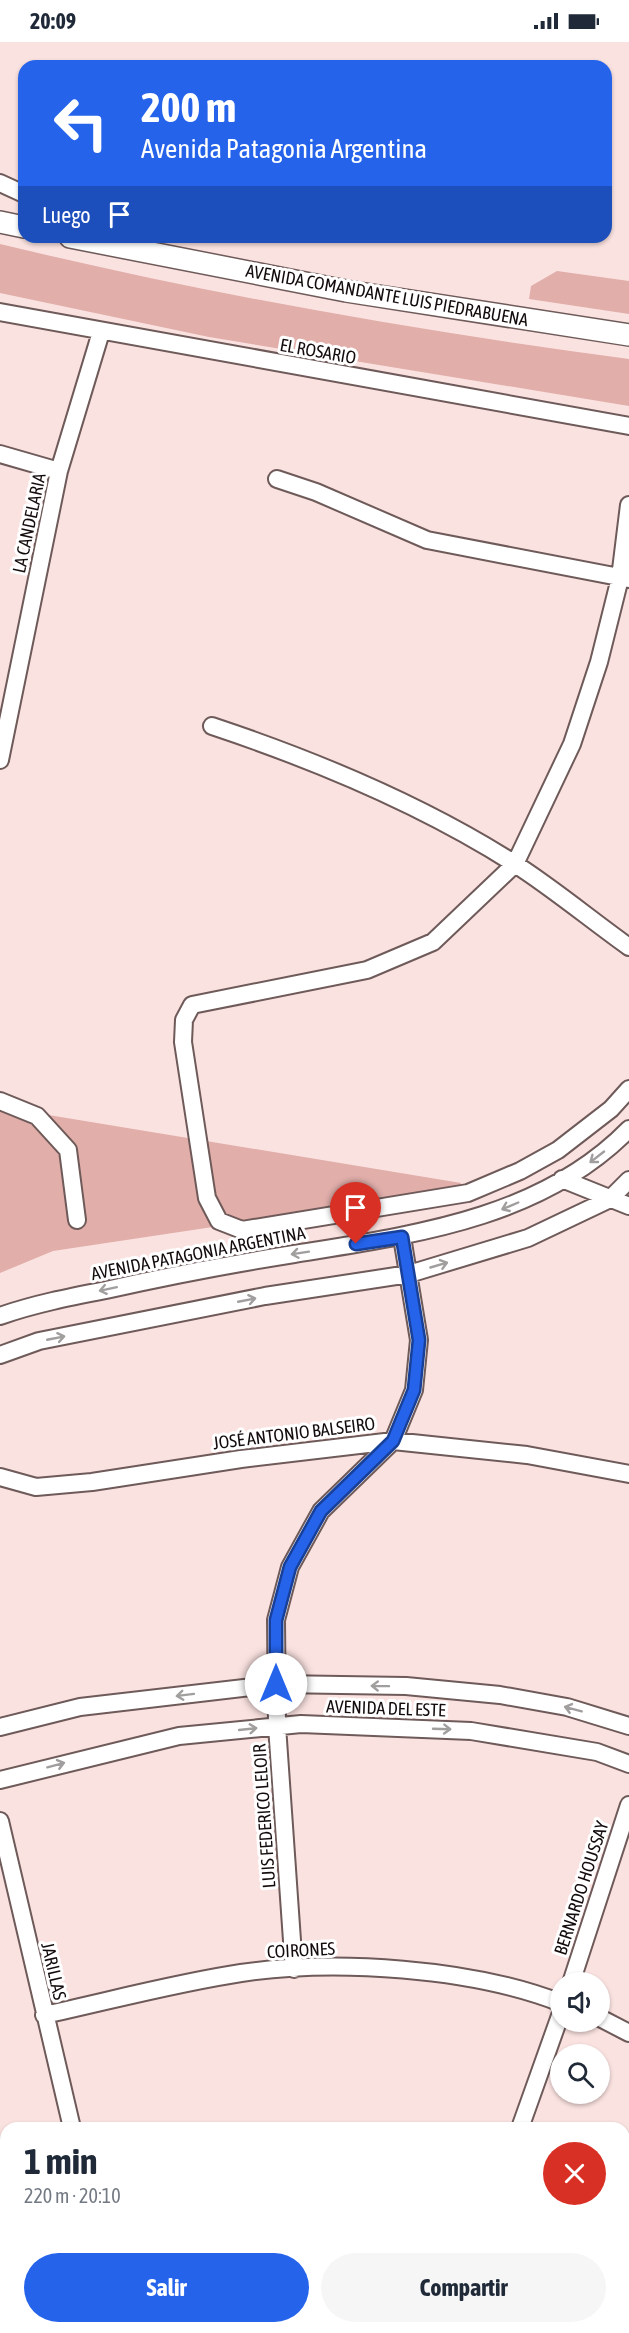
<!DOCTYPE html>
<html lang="es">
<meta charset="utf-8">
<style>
:root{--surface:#fff;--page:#f6f6f7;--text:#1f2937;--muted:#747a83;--accent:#2563eb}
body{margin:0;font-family:"Asap Condensed",sans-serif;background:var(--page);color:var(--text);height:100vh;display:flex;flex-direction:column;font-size:22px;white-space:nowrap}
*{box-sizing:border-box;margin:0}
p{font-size:20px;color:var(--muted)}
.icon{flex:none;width:33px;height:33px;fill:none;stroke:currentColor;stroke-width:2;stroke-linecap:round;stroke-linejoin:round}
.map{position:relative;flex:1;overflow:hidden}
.drawer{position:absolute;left:0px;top:2080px;width:630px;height:212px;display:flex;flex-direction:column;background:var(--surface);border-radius:18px 18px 0 0;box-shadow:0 2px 4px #0004}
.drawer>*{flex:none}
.guide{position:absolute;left:18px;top:18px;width:594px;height:183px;border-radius:18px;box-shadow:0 2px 4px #0004;background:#2563eb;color:#fff;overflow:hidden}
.controls{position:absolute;left:550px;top:1930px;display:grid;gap:12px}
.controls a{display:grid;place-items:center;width:60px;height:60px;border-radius:50%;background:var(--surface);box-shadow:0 2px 4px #0004;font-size:30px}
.pin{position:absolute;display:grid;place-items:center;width:51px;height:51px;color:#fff;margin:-62px -26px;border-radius:50% 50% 50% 0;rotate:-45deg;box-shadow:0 0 6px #0007}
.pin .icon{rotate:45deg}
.me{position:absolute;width:66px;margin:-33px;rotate:0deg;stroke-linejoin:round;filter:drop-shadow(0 0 4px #0008)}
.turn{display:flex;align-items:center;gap:21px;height:126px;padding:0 24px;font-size:27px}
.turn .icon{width:78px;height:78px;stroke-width:2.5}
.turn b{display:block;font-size:42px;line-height:51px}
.then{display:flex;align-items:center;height:57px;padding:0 24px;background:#0003;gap:12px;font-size:22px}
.round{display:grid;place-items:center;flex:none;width:63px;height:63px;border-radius:32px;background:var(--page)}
.headline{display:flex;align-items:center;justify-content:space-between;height:102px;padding:0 24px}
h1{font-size:36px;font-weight:700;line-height:45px}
.button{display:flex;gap:12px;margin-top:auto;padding:12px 24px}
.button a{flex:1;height:69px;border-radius:36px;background:var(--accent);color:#fff;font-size:24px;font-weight:700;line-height:69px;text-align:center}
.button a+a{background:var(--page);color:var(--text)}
.status{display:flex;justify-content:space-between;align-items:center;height:42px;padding:0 30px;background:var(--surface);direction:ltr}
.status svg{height:16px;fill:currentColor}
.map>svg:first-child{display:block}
.green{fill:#e1aeaa}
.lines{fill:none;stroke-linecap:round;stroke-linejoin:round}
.minor-casing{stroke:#6e5a59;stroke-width:20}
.major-casing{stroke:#6e5a59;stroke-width:24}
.minor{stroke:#fff;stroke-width:16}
.major{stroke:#fff;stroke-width:21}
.oneway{stroke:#a19e9e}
.route-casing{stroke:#184099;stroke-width:15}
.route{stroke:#2563eb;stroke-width:10}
.labels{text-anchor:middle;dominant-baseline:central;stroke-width:6;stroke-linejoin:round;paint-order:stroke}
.street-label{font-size:18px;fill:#140c0c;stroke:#fff}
</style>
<div class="status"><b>20:09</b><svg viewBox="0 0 49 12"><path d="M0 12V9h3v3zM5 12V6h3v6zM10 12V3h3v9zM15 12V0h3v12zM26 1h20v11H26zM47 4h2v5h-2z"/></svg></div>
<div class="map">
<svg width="629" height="2291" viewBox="0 0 629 2291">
<rect width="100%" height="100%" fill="#fae2e0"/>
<path class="green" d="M0,202C207,252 418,289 629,317V364L209,295L0,251Z
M557,229L629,239V272L529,257L531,244Z
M0,1065L461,1141L459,1148L53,1209L0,1231Z
M95,2286H549L557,2291H77Z"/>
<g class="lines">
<g class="minor-casing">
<path id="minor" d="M0,141L24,152
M0,270L629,384
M0,412L59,429
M277,437L316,450L427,498L629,537
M629,463L620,536L599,620L572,702L515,822L433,900L367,928L192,963L184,978L183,1000L207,1156L219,1179L242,1188L468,1151L520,1129L558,1108L611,1067L629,1047
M212,684C314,718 424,764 515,822C554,847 591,878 629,905
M0,718L59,429L101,290
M0,1059L37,1074L68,1108L77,1178
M562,1137L629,1164
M0,1274C34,1262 70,1255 106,1248C168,1234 231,1222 294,1212C412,1193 541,1177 629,1087
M0,1313L39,1299L265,1254L409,1232L528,1196L610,1157L629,1138
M0,1435L36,1445L92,1440L241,1417L393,1399L527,1413L629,1432
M0,1685L80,1665L277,1642L406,1644L500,1653L567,1665L629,1684
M0,1738L179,1694L301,1682L471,1689L597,1710L629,1722
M0,1779L72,2086
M294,1927L277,1684L276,1578L290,1525L321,1469L393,1399L414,1348L419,1298L402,1195
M571,1941L629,1763
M44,1973C109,1959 175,1941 241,1931C335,1917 472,1926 561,1961
M600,1976L629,1991
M520,2086L561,1971
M0,2272L6,2271
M595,2286L604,2291"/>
</g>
<g class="major-casing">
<path id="major" d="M0,180L24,185
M70,195L346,249L629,293"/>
</g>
<use href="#minor" class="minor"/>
<use href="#major" class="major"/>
</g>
<defs><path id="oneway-shaft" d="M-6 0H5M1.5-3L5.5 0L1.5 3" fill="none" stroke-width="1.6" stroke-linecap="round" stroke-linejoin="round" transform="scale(1.5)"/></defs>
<g class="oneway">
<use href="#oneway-shaft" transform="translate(597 1115) rotate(142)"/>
<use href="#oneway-shaft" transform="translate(510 1164) rotate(157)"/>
<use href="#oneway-shaft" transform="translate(300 1211) rotate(171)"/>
<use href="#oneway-shaft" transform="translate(439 1223) rotate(-16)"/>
<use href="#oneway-shaft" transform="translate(108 1247) rotate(168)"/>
<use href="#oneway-shaft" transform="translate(247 1258) rotate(-11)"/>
<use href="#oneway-shaft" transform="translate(56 1296) rotate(-11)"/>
<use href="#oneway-shaft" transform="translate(380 1644) rotate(-179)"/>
<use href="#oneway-shaft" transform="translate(185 1653) rotate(173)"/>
<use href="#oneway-shaft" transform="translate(573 1667) rotate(-165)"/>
<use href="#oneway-shaft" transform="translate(248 1687) rotate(-6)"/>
<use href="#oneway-shaft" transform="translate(442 1687) rotate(2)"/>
<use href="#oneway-shaft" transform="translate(56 1723) rotate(-15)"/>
</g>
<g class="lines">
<g class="route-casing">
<path id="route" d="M276,1642V1578L290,1525L321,1469L393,1399L414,1348L419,1298L402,1195L356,1202"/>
</g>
<use href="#route" class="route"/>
</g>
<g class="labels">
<g class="street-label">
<text transform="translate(387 253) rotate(10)">AVENIDA COMANDANTE LUIS PIEDRABUENA</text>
<text transform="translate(318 309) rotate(10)">EL ROSARIO</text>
<text transform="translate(29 481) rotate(-78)">LA CANDELARIA</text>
<text transform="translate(198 1211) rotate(-11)">AVENIDA PATAGONIA ARGENTINA</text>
<text transform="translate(294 1391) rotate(-7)">JOSÉ ANTONIO BALSEIRO</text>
<text transform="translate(386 1666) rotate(2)">AVENIDA DEL ESTE</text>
<text transform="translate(264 1774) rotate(-94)">LUIS FEDERICO LELOIR</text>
<text transform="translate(581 1846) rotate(-72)">BERNARDO HOUSSAY</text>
<text transform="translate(301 1908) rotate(-3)">COIRONES</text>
<text transform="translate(54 1929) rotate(77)">JARILLAS</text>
</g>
</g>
</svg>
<div class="controls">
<a><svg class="icon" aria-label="sound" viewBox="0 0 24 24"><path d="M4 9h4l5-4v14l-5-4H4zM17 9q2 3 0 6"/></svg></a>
<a><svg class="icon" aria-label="search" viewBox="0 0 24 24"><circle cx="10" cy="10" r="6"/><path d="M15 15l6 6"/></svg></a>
</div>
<div class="pin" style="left:356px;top:1202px;background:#d93025"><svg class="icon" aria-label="arrive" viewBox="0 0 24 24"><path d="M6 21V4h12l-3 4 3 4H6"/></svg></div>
<svg class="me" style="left:276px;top:1642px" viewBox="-20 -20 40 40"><circle r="19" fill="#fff"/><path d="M0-13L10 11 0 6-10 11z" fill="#2563eb"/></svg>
<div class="guide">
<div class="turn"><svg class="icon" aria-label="left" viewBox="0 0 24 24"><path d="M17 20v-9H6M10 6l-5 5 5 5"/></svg><div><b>200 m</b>Avenida Patagonia Argentina</div></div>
<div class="then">Luego<svg class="icon" aria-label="arrive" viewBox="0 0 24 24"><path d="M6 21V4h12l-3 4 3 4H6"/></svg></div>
</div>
<section class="drawer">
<div class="headline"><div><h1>1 min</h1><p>220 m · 20:10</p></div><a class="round" style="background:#d93025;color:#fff"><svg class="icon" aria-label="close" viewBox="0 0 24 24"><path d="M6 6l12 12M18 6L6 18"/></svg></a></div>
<div class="button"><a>Salir</a><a>Compartir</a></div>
</section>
</div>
